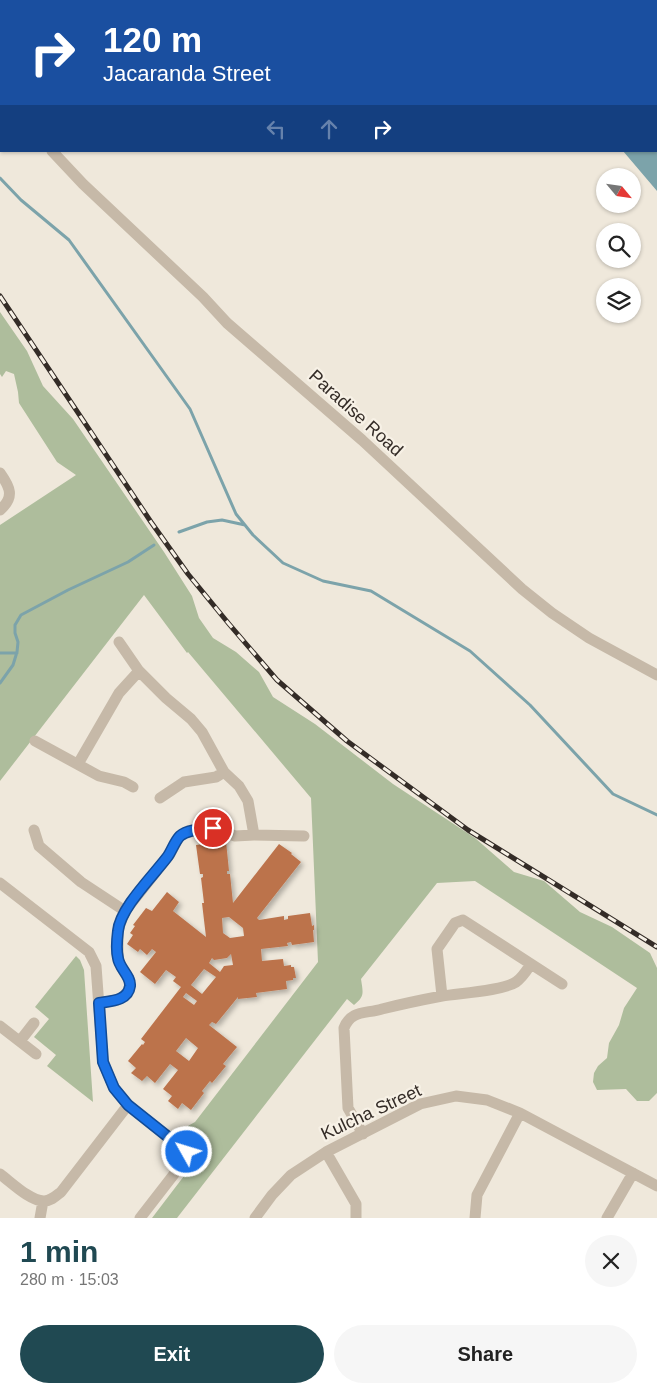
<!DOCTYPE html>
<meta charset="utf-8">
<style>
:root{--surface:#fff;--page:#f6f6f6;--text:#222;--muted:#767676;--accent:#204952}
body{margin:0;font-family:Arial,sans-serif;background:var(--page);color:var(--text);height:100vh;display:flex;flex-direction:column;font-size:19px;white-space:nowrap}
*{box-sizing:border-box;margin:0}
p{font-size:16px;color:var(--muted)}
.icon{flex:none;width:28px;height:28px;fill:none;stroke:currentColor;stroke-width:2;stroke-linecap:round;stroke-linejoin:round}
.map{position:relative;height:1218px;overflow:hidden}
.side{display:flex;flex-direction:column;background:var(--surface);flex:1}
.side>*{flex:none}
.banner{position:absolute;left:0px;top:0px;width:658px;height:152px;box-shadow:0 1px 4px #0004;background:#1a4fa0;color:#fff;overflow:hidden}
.needle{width:32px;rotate:119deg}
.tools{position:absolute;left:596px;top:168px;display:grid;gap:10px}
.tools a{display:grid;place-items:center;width:45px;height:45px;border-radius:50%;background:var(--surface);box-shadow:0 1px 4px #0004;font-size:25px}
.pin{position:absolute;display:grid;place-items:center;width:42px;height:42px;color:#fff;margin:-21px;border:2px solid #fff;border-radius:50%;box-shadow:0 1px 5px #0007}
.me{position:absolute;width:55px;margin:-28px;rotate:309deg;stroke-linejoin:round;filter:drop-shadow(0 0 4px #0008)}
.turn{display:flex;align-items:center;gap:18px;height:105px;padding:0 20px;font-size:22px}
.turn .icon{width:65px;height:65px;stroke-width:2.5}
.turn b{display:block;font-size:35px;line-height:42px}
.lanes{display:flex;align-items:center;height:48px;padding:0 20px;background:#0003;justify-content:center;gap:25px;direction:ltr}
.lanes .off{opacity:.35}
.round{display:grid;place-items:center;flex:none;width:52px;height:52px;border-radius:26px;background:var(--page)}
.head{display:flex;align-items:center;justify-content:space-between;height:85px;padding:0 20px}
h1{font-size:30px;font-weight:800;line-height:38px;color:var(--accent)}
.action{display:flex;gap:10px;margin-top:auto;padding:10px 20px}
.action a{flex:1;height:58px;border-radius:30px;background:var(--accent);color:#fff;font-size:20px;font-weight:800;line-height:58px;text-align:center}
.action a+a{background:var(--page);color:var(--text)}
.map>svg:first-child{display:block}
.green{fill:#aebd9c}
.water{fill:#7ca3aa}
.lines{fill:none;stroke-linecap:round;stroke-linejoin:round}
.stream{stroke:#7ca3aa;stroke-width:3}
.building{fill:#bc734c;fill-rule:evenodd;filter:url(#shadow)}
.minor{stroke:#c6b9a8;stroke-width:11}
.rail-casing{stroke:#342c27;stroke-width:5}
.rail{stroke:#f7f1e6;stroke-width:3;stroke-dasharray:9;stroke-linecap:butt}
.route-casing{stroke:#114b97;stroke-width:12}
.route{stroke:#1a73e8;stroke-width:9}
.labels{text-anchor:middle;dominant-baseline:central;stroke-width:4.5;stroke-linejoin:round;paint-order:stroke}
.street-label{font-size:18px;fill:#342c27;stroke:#f7f1e6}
</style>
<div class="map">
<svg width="657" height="1218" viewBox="0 0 657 1218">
<defs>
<filter id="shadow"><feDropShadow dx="3" dy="3" stdDeviation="2.5" flood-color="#0004"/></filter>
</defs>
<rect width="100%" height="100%" fill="#efe8db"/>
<path class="green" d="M0,312L27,351L43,386L73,419L164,552L192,596L199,618L213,638L236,652L259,672L273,697L315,724L393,784L475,838L514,872L544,881L580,912L612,927L650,953L657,968V1093L649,1101H637L626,1089L597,1090L593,1082L594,1073L598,1066L607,1058L609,1043L619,1025L624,1008L637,988L475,881L437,883L361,979C363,993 365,996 354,1005L347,999L177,1218H152L200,1155L203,1147L202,1139L186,1127L195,1122L318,962L311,798L188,652L187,653L144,595L0,781V525L76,475L57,462L19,403L18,392L14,374L6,371L2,377L0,374Z
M76,956L80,960L84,970L93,1102L47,1066L56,1055L34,1037L49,1019L35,1007Z"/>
<path class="water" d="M524,0H657V191L623,151H656V1H524Z"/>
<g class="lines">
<path class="stream" d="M0,178L21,200L69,240L190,409L236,514L253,535L283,563L323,581L371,591L470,651L530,705L613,794L657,815
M179,532L207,522L222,520L245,525
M0,653H17
M0,683L13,665L17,652L18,642L15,633V625L21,615L68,590L128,562L154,545"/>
</g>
<path class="building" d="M226,841L229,871H227V874H230L233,903L279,844L292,853L291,854L301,862L257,918L259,920L284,916V920L288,919V916L310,913L312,926L314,925V930H313L314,942L292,945L291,942L287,943L288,946L261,949L262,961L283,959L284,966L291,965V967H294L296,978H293V980L286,981L287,989L256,993L257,997L238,999V997L216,1024L212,1022L209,1025L237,1047L223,1064L226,1066L212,1083L210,1081L202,1091L204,1093L191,1110L182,1103L178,1109L168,1101L172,1096L163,1089L178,1070L170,1064L155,1083L147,1076L142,1081L131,1073L136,1068L128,1061L142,1044L143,1045L145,1042L141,1039L181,987L173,981L176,977L166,970L155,984L140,972L156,952L152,949L147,955L140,949L138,952L127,944L133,935L130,933L135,926L133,925L146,908L152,911L167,892L179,902L173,911L206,937L202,903H204L201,878L203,877V874H200L196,845ZM229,917L243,928L244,936L230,938L223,933L222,918ZM231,954L233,965L224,966L220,972L209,963L212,958L214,960L227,958ZM204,969L216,977L202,994L191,985ZM186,993L197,1001L194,1005L183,997ZM186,1038L198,1048L189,1061L176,1051Z"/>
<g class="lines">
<path class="minor" d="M0,89L1,91
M52,151L83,184L203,297L227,323L362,440L522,589L552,613L589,638L657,675
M0,473C10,487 15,497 0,510
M119,642L139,671L166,698L191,719L202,732L224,772L239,786L248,801L254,835
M35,741L99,776L124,782L133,787
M78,764L119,693L139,671
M160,798L184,782L216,777L224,772
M34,830L39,846L81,882L125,911
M0,883L89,952L96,966L103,1062L114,1088L128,1105L187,1152V1155L185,1160L140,1218
M442,996L437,949L455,923L463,920L562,984
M99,1003L117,1000L124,996L128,991L130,985L129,979L123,970L118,959V930L125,911L170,854L179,837L188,831L213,828L235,836L254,835L304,836
M0,1026L36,1054
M20,1041L34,1023
M363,1134L348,1108L344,1028C351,1010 365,1014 382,1009C402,1004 421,1000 442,996C460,993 502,991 516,982C522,978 527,970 531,964
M326,1152L356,1204V1218
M0,1174C11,1182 30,1201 44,1201C51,1201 56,1196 61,1192L128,1105
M40,1218L43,1201
M255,1218L272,1195L291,1175L326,1152L420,1104L456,1096L487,1100L520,1113L657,1186
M475,1218L477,1195L520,1113
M607,1218L633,1173"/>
<g class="rail-casing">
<path id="rail" d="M0,296L151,522L188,574L229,624L277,680L347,741L468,830L657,947"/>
</g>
<use href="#rail" class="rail"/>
</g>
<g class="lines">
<g class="route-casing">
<path id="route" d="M187,1152L128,1105L114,1088L103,1062L99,1003C111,1001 128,1001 130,986C131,976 119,968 118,958C116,950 117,939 118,931C120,908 154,875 168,856C172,850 175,841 180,836C188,829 203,829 213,828"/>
</g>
<use href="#route" class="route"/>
</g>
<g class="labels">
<g class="street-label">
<text transform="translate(356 413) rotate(42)">Paradise Road</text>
<text transform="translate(371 1112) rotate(-25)">Kulcha Street</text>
</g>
</g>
</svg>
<div class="tools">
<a><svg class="needle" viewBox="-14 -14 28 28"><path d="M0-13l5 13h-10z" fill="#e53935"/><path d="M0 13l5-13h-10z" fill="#767676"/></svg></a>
<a><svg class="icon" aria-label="search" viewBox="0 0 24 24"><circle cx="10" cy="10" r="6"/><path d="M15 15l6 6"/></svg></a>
<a><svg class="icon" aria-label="layers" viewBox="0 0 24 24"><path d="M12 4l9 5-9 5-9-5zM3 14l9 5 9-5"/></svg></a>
</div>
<div class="pin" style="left:213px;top:828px;background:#d93025"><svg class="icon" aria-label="arrive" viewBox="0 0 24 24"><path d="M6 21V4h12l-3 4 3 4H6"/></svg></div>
<svg class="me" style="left:187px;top:1152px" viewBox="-20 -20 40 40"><circle r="17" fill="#1a73e8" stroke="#fff" stroke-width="3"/><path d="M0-11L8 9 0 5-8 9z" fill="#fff"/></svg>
<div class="banner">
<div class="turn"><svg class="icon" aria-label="right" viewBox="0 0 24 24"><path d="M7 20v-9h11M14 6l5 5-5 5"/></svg><div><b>120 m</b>Jacaranda Street</div></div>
<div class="lanes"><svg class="icon off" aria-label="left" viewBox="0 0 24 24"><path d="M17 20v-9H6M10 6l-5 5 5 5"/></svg><svg class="icon off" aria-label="ahead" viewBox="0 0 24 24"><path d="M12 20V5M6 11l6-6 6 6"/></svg><svg class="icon" aria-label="right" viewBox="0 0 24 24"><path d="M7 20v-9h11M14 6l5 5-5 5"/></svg></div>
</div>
</div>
<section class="side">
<div class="head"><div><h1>1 min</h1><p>280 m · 15:03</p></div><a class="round"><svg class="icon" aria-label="close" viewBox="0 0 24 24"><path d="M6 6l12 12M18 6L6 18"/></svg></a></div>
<div class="action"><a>Exit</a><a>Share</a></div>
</section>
